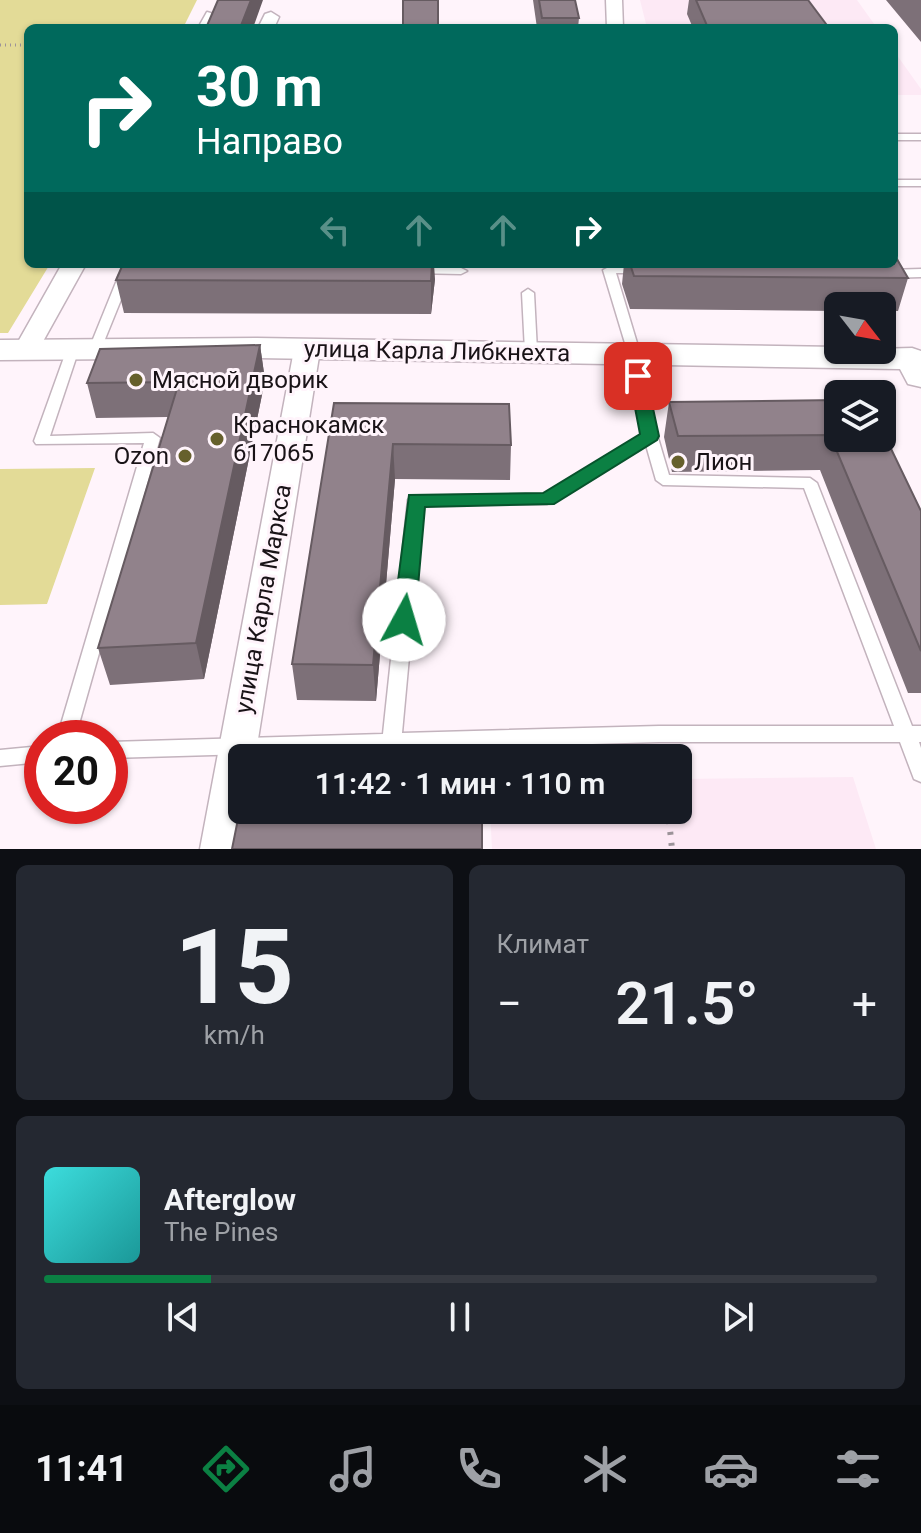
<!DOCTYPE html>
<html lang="ru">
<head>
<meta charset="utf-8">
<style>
  body { margin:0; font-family:Roboto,sans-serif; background:#242831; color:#f1f3f6; height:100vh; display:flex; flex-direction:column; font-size:30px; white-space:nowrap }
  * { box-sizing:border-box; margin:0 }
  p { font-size:26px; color:#9ea1a6 }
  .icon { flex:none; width:44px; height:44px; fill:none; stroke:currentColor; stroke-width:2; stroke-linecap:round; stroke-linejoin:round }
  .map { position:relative; height:849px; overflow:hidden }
  .sheet { display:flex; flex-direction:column; gap:16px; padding:16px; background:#0d0f14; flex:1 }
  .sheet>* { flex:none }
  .hud { position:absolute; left:24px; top:24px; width:874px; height:244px; border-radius:12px; box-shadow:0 2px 6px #0004; background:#00695c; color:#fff; overflow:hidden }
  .needle { width:52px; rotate:121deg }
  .buttons { position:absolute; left:824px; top:292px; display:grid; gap:16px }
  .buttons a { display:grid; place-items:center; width:72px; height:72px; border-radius:12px; background:#171b24; box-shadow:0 2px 6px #0004; font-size:40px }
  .speed { position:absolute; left:24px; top:720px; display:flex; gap:16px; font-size:40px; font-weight:700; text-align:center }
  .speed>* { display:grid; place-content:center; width:104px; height:104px; border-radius:50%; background:#171b24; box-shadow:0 2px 6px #0004; line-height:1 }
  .speed .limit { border:12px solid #d22; background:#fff; color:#111 }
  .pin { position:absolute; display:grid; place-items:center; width:68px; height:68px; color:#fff; margin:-34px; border-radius:16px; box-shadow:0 4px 12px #0006 }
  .me { position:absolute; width:88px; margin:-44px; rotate:6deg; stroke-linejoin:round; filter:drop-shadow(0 0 6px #0008) }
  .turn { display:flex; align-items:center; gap:28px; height:168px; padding:0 40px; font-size:36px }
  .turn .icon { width:104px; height:104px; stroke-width:2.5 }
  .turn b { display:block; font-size:56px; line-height:68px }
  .lanes { display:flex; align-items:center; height:76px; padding:0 40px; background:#0003; justify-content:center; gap:40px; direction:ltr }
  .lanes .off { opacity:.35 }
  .big { font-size:60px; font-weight:600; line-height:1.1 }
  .sheet .tile { flex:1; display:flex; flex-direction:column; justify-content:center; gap:12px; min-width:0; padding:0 28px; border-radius:12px; background:#242831 }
  .sheet .dial { align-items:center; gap:0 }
  .dial b { font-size:104px; line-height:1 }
  .song { display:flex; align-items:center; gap:24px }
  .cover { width:96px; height:96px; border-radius:12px; background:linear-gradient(135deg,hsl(180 70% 55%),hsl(180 70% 35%)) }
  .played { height:8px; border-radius:4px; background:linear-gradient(90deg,#0b8043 20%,#363941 20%) }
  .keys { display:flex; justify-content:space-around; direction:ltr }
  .heat { display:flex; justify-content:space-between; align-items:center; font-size:44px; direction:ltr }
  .sheet .tiles { flex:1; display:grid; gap:16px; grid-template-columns:1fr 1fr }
  .tile:last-child { grid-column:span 2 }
  .trip { position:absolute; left:228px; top:744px; width:464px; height:80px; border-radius:12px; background:#171b24; box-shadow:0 2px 6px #0004; font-weight:600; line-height:80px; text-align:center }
  .tabs { display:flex; height:128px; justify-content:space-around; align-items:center; background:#090b0e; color:#9ea1a6 }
  .tabs .icon { width:56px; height:56px }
  .tabs .selected { color:#0b8043 }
  .tabs b { font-size:36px; color:#f1f3f6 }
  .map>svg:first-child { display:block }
  .built { fill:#fde9f5 }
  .green { fill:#e3db97 }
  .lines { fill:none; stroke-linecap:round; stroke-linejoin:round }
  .lane-casing { stroke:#c3b3bd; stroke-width:3 }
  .street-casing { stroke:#c3b3bd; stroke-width:3 }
  .secondary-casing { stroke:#c3b3bd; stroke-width:3 }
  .path-far1 { stroke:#9c9399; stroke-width:3; stroke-dasharray:1 4; stroke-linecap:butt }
  .path { stroke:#9c9399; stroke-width:6; stroke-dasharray:3 8; stroke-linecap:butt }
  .lane { fill:#fff; fill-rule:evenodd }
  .street { fill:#fff; fill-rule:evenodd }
  .secondary { fill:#fff; fill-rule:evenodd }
  .wall { fill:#7d7078 }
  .shaded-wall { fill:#665b61 }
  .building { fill:#91828b; stroke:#665b61; stroke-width:2 }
  .route { fill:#0b8043; stroke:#07532c; stroke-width:2 }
  .poi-dot { fill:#66602c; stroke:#fff4fb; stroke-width:3 }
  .labels { text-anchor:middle; stroke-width:6; stroke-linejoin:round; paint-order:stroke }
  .street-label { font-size:24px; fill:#191317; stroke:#fff4fb }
  .poi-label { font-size:24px; fill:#191317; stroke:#fff4fb; text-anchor:start }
</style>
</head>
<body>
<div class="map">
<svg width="921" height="849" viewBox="0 0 921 849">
  <rect width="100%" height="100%" fill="#fff4fb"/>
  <!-- built -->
  <path class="built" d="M640,0H857L877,28H647Z
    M894,51L921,89V95H894Z
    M853,777L876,849H492L490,810H678V779Z"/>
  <!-- green -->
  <path class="green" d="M0,0H197L183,28H28V264H50L8,333H0Z
    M95,468L47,604L0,605V469Z"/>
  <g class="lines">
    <!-- lane casing -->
    <g class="lane-casing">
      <path id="lane" d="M207,12L214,14L206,28H198Z
        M894,134H921V140H894Z
        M894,180H921V186H894Z
        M609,267H642L648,270L642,273H616L640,353L653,421L669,475L810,478L817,483L912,726H921V742H919L921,748V782L914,779L900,742H659L110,758V742L383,734L408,500L411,496L544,494L643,434L628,353L603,270ZM646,445L656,480L663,485L804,488L894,726H659L402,733L423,505L547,504Z
        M416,268H461L467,271L461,274L412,273V269Z
        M921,269V277L887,278L881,274L887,270Z
        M125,271L131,275L101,349L95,353L90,352L89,349L119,275Z
        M528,289L534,293L537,351L531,355L525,351L522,293Z
        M73,345L79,349L50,436L153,433L160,438L75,738H57L144,443L36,444L34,441L67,349Z
        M42,746V762L0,766V750Z"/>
    </g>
    <!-- street casing -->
    <g class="street-casing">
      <path id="street" d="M606,0H622L623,28H607Z
        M271,12L279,17L274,28H258L265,14Z
        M62,264H86L36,354H18L14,349Z
        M307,342L316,345L320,350L255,758H242V810H247L240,849H200L294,350L298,345Z"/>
    </g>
    <!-- secondary casing -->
    <g class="secondary-casing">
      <path id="secondary" d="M257,338L838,347V350L912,348L921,351V387L908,384L900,369L257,358L0,360V340Z"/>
    </g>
    <!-- path-far1 -->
    <path class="path-far1" d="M0,45H28"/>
    <!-- path -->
    <path class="path" d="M668,810L672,849"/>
    <!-- lane -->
    <use href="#lane" class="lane"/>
    <!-- street -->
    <use href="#street" class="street"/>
    <!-- secondary -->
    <use href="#secondary" class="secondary"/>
  </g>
  <!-- wall -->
  <path class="wall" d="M533,0H575L579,18L578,28H537Z
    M689,0H808L829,28H693L687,14Z
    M886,0H921V42Z
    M624,264H894L908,278L898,311H882V306H838V311L630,309L622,284Z
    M435,279L431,314L124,313L116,280Z
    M260,345L265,380L204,679L110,685L98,648L168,417L96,418L87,383Z
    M838,400L921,511V693H908L820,470L672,472L664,437L669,402Z
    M334,403L511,445L510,480L395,479L376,701L297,700L292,664Z"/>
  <!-- shaded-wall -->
  <path class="shaded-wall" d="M251,0H263L253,28H240Z
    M432,264H434L435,279L431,314V281Z
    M260,345L265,380L204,679L196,643Z
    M393,444L395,479L376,701L373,665Z"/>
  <!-- building -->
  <path class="building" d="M218,0H251L240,28H206Z
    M403,0H438V28H403Z
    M539,0H575L579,18H542Z
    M696,0H808L829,28H708Z
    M894,254L908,278L634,276L630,264H894Z
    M123,264H432L431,281L116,280Z
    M260,345L196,643L98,648L179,382L87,383L100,349Z
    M838,400V438H882V430L921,511V651L830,435L678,436L669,402Z
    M334,403L509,404L511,445L393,444L373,665L292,664Z
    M241,804L242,810H482V849H232Z"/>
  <!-- route -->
  <path class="route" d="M638,370L646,376L659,436L657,440L554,504L425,507L415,620L412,626L404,629L396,626L393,620L409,495L543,493L640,434L629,376Z"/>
  <!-- markers -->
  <g class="poi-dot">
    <circle cx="136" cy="380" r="8"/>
    <circle cx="217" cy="439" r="8"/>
    <circle cx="185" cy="456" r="8"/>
    <circle cx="678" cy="462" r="8"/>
  </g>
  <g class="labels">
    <!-- street labels -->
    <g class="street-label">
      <text transform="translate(437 351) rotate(1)" y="8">улица Карла Либкнехта</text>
      <text transform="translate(263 599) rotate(-80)" y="8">улица Карла Маркса</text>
    </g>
    <!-- poi labels -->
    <g class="poi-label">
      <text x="152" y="388">Мясной дворик</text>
      <text x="233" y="433">Краснокамск<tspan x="233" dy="28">617065</tspan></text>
      <text x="169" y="464" text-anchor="end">Ozon</text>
      <text x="694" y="470">Лион</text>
    </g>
  </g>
</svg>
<div class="buttons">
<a><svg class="needle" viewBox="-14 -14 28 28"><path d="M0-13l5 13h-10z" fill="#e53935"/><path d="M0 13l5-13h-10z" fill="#9ea1a6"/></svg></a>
<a><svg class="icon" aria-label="layers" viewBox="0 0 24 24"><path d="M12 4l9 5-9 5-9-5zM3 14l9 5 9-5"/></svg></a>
</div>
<div class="speed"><div class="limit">20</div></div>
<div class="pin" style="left:638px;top:376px;background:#d93025"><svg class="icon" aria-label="arrive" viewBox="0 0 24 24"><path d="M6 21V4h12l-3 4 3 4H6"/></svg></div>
<svg class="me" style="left:404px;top:620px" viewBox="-20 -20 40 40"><circle r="19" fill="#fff"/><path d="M0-13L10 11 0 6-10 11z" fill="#0b8043"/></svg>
<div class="trip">11:42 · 1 мин · 110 m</div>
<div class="hud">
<div class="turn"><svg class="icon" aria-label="right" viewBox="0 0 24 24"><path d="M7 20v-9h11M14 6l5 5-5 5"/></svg><div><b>30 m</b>Направо</div></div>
<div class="lanes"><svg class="icon off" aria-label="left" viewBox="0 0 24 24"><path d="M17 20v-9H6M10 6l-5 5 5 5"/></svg><svg class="icon off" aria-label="ahead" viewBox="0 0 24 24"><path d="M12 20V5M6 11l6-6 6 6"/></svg><svg class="icon off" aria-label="ahead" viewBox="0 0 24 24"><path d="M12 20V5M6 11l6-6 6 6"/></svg><svg class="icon" aria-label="right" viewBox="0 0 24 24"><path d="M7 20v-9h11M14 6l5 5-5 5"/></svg></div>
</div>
</div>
<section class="sheet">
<div class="tiles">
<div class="tile dial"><b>15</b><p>km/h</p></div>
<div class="tile"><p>Климат</p>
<div class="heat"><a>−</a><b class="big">21.5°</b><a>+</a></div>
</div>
<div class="tile">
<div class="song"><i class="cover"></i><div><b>Afterglow</b><p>The Pines</p></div></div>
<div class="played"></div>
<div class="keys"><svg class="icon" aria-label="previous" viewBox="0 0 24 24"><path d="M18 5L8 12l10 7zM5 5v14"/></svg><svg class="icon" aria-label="pause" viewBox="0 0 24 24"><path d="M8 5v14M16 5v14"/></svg><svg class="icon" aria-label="next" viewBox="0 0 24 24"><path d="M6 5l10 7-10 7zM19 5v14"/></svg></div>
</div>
</div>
</section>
<nav class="tabs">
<b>11:41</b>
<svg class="icon selected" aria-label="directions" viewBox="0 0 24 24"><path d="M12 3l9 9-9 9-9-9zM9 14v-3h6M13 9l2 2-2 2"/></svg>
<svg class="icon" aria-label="music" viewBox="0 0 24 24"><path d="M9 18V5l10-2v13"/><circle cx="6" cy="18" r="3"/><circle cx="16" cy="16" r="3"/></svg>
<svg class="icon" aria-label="phone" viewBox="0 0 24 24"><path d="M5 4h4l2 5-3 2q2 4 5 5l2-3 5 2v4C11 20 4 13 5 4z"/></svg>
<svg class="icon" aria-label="climate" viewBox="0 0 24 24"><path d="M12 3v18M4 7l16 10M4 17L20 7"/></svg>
<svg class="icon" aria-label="car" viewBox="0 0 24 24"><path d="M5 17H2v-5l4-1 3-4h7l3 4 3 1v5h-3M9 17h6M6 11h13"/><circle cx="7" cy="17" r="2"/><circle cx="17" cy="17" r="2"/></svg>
<svg class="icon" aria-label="filters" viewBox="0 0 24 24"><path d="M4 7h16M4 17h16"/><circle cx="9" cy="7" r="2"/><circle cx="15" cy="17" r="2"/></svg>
</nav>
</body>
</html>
